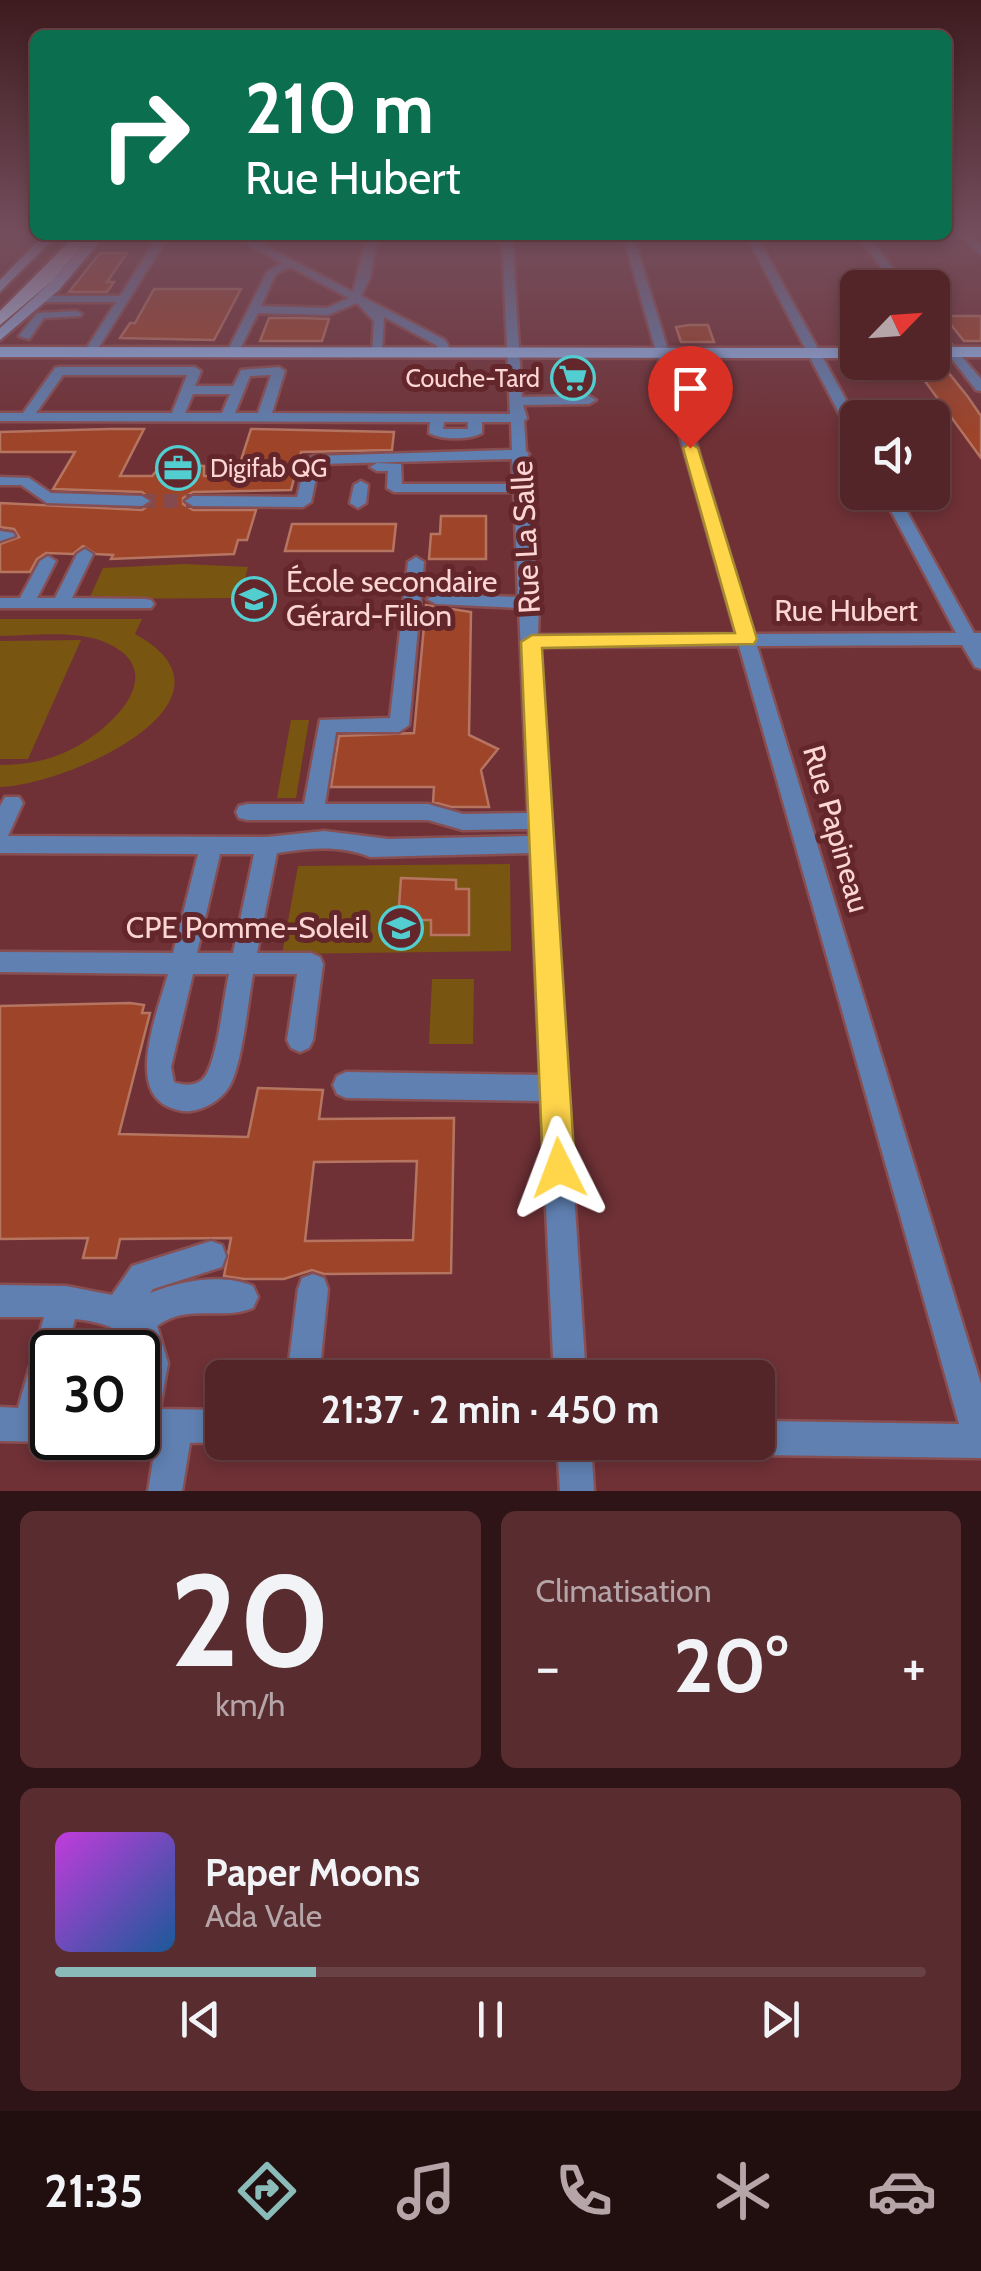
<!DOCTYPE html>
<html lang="fr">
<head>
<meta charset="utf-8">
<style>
  body { margin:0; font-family:Cabin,sans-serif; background:#592d30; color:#f1f3f6; height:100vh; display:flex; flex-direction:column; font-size:38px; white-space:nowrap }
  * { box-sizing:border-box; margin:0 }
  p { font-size:32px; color:#b5a5a8 }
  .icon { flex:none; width:55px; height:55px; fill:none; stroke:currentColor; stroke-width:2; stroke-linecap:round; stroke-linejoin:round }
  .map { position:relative; height:1491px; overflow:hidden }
  .drawer { display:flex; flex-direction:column; gap:20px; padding:20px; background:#2e1416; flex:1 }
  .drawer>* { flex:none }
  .top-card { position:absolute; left:30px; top:30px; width:922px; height:210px; border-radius:15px; box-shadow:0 5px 15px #0003,0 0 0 2px #694245; background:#0b6e4f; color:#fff; overflow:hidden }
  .needle { width:65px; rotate:65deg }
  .buttons { position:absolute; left:840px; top:270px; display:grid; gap:20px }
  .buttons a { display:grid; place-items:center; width:110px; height:110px; border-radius:15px; background:#532528; box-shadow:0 5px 15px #0003,0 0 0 2px #694245; font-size:50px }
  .speed { position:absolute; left:30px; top:1330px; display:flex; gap:20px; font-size:50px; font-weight:700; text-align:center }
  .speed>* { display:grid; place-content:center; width:130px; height:130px; border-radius:50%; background:#532528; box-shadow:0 5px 15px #0003,0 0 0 2px #694245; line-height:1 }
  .speed .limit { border:5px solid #111; border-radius:15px; background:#fff; color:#111 }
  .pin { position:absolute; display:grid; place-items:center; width:85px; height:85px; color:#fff; margin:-102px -42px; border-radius:50% 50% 50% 0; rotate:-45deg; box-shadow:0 0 10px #0007 }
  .pin .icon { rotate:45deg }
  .me { position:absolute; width:110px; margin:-55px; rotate:357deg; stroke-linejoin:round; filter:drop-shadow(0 0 8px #0008) }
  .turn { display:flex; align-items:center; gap:35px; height:210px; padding:0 50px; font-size:45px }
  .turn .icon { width:130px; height:130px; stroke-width:2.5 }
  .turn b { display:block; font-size:70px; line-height:85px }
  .big { font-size:75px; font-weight:800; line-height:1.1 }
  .drawer .widget { flex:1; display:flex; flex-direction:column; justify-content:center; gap:15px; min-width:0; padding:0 35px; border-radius:15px; background:#592d30 }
  .drawer .dial { align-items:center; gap:0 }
  .dial b { font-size:130px; line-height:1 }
  .song { display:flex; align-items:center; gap:30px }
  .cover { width:120px; height:120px; border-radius:15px; background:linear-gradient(135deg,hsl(290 70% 55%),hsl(210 70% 35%)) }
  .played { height:10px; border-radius:5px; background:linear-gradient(90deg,#8bbbb9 30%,#694245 30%) }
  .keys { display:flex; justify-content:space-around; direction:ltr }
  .heat { display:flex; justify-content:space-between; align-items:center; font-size:55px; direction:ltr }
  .drawer .tiles { flex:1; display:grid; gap:20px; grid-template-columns:1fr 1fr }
  .widget:last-child { grid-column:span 2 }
  .trip { position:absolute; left:205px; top:1360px; width:570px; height:100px; border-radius:15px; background:#532528; box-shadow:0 5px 15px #0003,0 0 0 2px #694245; font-weight:800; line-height:100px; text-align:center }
  .dock { display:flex; height:160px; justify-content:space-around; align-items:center; background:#210f10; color:#b5a5a8 }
  .dock .icon { width:70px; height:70px }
  .dock .on { color:#8bbbb9 }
  .dock b { font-size:45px; color:#f1f3f6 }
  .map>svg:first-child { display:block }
  .green { fill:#785511; fill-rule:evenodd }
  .building { fill:#9e4429; stroke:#b67561; stroke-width:2.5; fill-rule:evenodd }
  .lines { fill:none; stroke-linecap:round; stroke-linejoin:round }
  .minor-tunnel { stroke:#844a4e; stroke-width:14; stroke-dasharray:14 8; stroke-linecap:butt }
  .minor-casing { stroke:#884f53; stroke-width:5 }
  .major-casing { stroke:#884f53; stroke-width:5 }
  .highway-casing { stroke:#884f53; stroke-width:5 }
  .minor { fill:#5f80b1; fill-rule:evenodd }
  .major { fill:#8db6f0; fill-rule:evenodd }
  .highway { fill:#aacbf9; fill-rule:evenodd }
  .route { fill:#ffd54a; stroke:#a68a30; stroke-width:2.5 }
  .labels { text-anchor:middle; stroke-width:10; stroke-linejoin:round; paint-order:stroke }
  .far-poi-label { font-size:25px; fill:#fcd5d5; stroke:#63262b; text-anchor:end }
  .street-label { font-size:30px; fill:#fcd5d5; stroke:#63262b }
  .poi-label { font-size:30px; fill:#fcd5d5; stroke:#63262b; text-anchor:start }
</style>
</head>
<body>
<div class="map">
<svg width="981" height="1491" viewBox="0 0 981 1491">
  <rect width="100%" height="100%" fill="#6f3136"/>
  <!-- green -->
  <path class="green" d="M185,564L248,567L240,598L89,599L103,568Z
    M0,619H142L135,634C257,701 64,786 0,787V765C24,765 47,761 68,751C105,734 173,675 109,644C78,629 33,636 0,636Z
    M81,640L28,759H0V641Z
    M291,720H309L296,798H277Z
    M510,864L511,951L282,954L298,866ZM402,878H437V883L456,880V889L469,890L468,935H431V920Z
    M432,979H474L473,1044H429Z"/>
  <!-- building -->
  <path class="building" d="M100,253H127L107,282H114L107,292H69Z
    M154,289H241L214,340L120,338L130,323H135Z
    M944,316H981V341H964Z
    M269,318H300L329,319L322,341H260Z
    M689,325H708L714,342H681L676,327Z
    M911,362H940L968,397L981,416V458Z
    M109,429H144L120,476H152L161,466L183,465L204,466V476H236L251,429L394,432L392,450L301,452L291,490L193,492L183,498V504L193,510H256L247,540H238L234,554L111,559L113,555L96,554L83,546L73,554L46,553L37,559L30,572H0V544L19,537L14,529L0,527V503L142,510L154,502L142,492L53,489L75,452H0V432Z
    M441,516H486V559H429L431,534H440Z
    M292,524H396L393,551H285Z
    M426,605L471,612L469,735L498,749L481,770L489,807H451L433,802L434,787H331L339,736L414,733Z
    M401,878L456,880V889H469V935H431V920H398Z
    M130,1003L144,1005L142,1013H150L119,1134L248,1137L258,1088L323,1090L319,1119L454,1118L451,1273L324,1274L312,1270L284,1279H244L224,1276L231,1238L120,1239L116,1258H83L88,1238L0,1239V1006ZM417,1161L413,1240L305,1241L314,1162Z"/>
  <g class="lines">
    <!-- minor-tunnel -->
    <path class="minor-tunnel" d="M142,501H193"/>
    <!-- minor casing -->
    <g class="minor-casing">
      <path id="minor" d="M956,231H967L981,246V255Z
        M159,235H169L94,355H86L84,352L116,302H42L36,299L42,296H120Z
        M232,235H244L353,292L367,235H377L370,278L361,296L445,340L452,352L442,355L436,345L384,317L382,352L372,355L374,321L357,303L328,315L258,313L237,355H229L227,352L267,272L282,263ZM290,267L349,298L327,308L261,306L276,274Z
        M502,235H512L522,397L589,396L596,400L589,404L523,405L527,418L524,421L526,451L529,454L526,457L528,485L531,488L529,491L536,599L539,603L538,635L736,634L623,235H633L754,634L956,633L881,492H896L974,633H981V669L975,667L962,645L757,646L981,1384V1458L758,1455L746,1450L743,1442H758V1421L959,1424L739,646L539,647L586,1378H554L541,1101L346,1098L337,1094L333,1085L337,1076L346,1072L540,1075L530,853L370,857C340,845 311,848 277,853L257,953H311L320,957L323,964L313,1040L309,1048L300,1052L291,1048L287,1040L297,974H253C248,1002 242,1066 229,1087C221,1100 205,1109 191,1111C183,1112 176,1110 169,1107C125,1089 159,1008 168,974L0,972V952L173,953L198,854L0,853V806L5,797H19L23,803L8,836L267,837L324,831L389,839L529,836V829L463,830L428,820H247L239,818L236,812L239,806L247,804H304L320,720L390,718L408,562L416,557L424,562L409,725L399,732H336L325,804H428L463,814L528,813L519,608L436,604L427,599L436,594L518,597L514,492H394L387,488L388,471H377L370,467L377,463L401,464L402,484H513L512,459L319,464L311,502L303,507L193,506L185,501L193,496L297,497L306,460L313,456L512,450L511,422H482V433C470,440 441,440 429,433L430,422L0,421V413H23L55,368L59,367H195L201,371L195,386H233L241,370L279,367L285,371L272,413L510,414ZM63,375H187L172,413H36ZM271,375L258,413H235L250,376ZM193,394H230L222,413H185ZM444,422H468V429H443ZM220,854H254L233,953H197ZM193,974H229C223,1001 219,1047 208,1071C202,1086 187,1087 174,1082L171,1067Z
        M746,235H756L858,422V440L851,436Z
        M857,235H867L908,288H897Z
        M76,311L82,314L80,316L44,318L29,339L19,336L37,313Z
        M932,322L981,379V391L976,390L932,333Z
        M0,477L29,478L51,493L142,496L150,501L142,506L47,503L21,485H0Z
        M361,481L368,485L366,503L358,508L350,503L354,485Z
        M0,531L13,533L15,536L0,541Z
        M85,549L93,554L72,598L145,599L151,600L154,604L151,608H0V598H20L40,561L48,556L56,561L37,598H55L77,554Z
        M211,1241L222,1245L226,1256L222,1267L153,1289L150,1293C181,1281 221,1273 253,1286L258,1297L253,1308C221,1321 187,1303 157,1326L168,1363L160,1409L222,1410V1442H225L190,1443L182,1491H148L156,1442H138L128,1438H138V1352H134C125,1327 100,1322 75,1319L66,1352H52V1438H62L52,1442L0,1441V1407L18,1408L44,1317H0V1285L66,1286L112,1295L132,1266Z
        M313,1274L324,1278L328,1289L319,1378H287L298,1289L302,1278Z
        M557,1442H591L594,1491H560Z"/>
    </g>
    <!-- major casing -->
    <g class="major-casing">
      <path id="major" d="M44,235H57L0,292V280Z
        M92,235H105L59,290L0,340V328L49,284Z
        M0,347L858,348V358L0,357Z
        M932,347H981V357H932Z"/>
    </g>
    <!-- highway casing -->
    <g class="highway-casing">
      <path id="highway" d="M76,235H91L51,282L0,325V311Z"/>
    </g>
    <!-- minor -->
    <use href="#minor" class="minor"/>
    <!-- major -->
    <use href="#major" class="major"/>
    <!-- highway -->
    <use href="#highway" class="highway"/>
  </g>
  <!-- sky -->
  <linearGradient id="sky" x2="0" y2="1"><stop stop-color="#3d1b1e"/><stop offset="0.53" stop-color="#744e5d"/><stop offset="1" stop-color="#744e5d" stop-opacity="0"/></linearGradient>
  <rect width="981" height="440" fill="url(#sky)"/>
  <!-- route -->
  <path class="route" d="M690,443L698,448L757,639L754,644L542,648L575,1168L570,1179L559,1184L547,1179L543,1168L521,642L532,635L735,633L683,448Z"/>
  <!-- icons -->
  <defs>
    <g id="supermarket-ring" transform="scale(2.25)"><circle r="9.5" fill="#63262b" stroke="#52cdd0" stroke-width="1.5"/><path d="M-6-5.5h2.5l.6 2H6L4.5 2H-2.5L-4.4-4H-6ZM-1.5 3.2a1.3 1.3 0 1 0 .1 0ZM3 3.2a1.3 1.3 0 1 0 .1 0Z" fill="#52cdd0"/></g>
    <g id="office-ring" transform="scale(2.25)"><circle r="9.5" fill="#63262b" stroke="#52cdd0" stroke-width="1.5"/><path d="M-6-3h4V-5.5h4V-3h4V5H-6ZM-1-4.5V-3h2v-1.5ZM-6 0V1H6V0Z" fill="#52cdd0"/></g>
    <g id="school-ring" transform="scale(2.25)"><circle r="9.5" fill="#63262b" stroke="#52cdd0" stroke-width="1.5"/><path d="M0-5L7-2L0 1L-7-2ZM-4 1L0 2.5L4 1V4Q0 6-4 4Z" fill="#52cdd0"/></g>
  </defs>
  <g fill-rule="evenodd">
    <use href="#supermarket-ring" x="573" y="378"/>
    <use href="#office-ring" x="178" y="468"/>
    <use href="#school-ring" x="254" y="599"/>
    <use href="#school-ring" x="401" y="928"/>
  </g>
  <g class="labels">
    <!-- far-poi labels -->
    <g class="far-poi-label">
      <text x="540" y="387">Couche-Tard</text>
      <text x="210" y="477" text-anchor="start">Digifab QG</text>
    </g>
    <!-- street labels -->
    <g class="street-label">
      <text transform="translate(526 537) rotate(-93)" y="10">Rue La Salle</text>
      <text x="846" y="621">Rue Hubert</text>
      <text transform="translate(836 829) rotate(74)" y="10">Rue Papineau</text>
    </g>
    <!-- poi labels -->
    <g class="poi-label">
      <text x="286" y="592">École secondaire<tspan x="286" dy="34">Gérard-Filion</tspan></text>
      <text x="368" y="938" text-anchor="end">CPE Pomme-Soleil</text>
    </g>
  </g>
</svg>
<div class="buttons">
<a><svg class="needle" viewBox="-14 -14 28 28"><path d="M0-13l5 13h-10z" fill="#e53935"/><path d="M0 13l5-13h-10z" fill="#b5a5a8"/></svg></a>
<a><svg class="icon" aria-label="sound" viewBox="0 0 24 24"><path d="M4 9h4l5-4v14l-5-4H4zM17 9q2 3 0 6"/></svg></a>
</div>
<div class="speed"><div class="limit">30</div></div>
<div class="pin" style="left:690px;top:448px;background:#d93025"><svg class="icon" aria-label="arrive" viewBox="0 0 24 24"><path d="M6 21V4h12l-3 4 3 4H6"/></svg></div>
<svg class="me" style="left:559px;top:1168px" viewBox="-20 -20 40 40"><path d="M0-17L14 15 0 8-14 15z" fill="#ffd54a" stroke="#fff" stroke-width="4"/></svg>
<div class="trip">21:37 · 2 min · 450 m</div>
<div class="top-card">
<div class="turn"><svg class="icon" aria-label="right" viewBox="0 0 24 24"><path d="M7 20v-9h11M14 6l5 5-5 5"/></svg><div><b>210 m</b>Rue Hubert</div></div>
</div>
</div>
<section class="drawer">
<div class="tiles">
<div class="widget dial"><b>20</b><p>km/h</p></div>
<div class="widget"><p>Climatisation</p>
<div class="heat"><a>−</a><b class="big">20°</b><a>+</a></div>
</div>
<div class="widget">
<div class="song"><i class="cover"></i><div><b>Paper Moons</b><p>Ada Vale</p></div></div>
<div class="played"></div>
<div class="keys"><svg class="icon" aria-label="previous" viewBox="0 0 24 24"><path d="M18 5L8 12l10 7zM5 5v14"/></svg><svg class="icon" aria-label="pause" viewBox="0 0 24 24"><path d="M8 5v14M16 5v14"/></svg><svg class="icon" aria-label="next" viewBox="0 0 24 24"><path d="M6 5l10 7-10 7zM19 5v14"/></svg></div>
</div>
</div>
</section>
<nav class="dock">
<b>21:35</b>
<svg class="icon on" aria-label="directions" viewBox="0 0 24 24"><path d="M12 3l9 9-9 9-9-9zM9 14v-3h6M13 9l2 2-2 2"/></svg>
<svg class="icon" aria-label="music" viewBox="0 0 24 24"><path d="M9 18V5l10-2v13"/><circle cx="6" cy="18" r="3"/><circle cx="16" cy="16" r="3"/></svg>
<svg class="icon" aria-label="phone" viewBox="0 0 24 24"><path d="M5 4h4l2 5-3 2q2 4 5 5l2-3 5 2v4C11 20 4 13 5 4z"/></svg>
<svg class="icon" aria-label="climate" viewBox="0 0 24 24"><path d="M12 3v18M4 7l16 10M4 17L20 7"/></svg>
<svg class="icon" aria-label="car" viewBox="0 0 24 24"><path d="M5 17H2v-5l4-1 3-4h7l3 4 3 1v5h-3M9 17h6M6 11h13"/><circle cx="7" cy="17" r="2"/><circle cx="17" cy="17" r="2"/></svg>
</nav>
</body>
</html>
